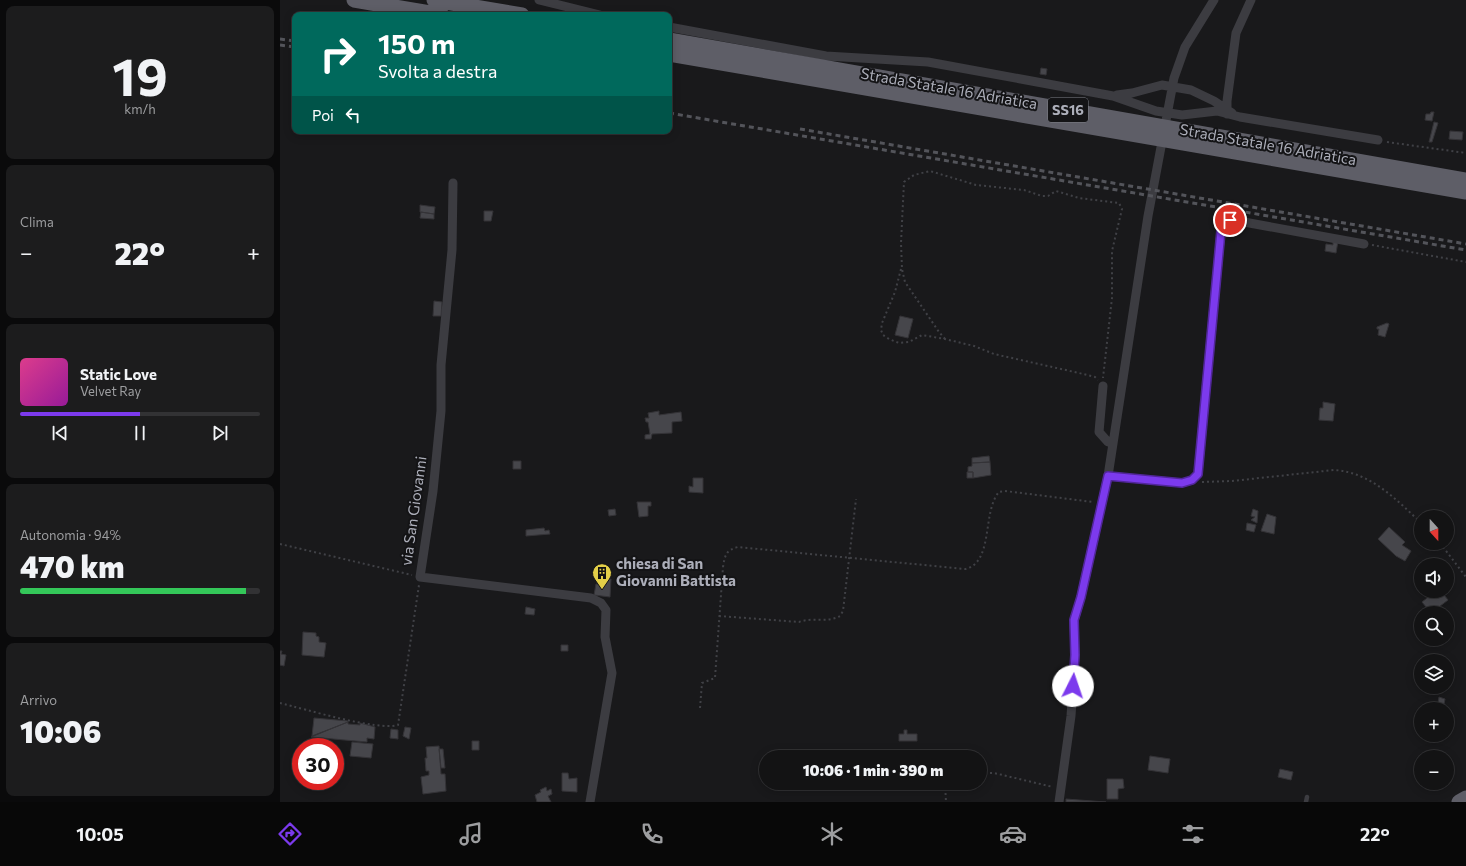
<!DOCTYPE html>
<html lang="it">
<head>
<meta charset="utf-8">
<style>
  body { margin:0; font-family:Commissioner,sans-serif; background:#1c1c1d; color:#f1f3f6; height:100vh; display:flex; flex-direction:column; font-size:15px; white-space:nowrap }
  * { box-sizing:border-box; margin:0 }
  p { font-size:13px; color:#9d9ea0 }
  .icon { flex:none; width:22px; height:22px; fill:none; stroke:currentColor; stroke-width:2; stroke-linecap:round; stroke-linejoin:round }
  .map { position:relative; flex:1; overflow:hidden }
  .details { display:flex; flex-direction:column; gap:6px; padding:6px; background:#0a0a0b; width:280px }
  .details>* { flex:none }
  .hud { position:absolute; left:12px; top:12px; width:380px; height:122px; border-radius:8px; box-shadow:0 2px 10px #0003,0 0 0 1px #323234; background:#00695c; color:#fff; overflow:hidden }
  .needle { width:26px; rotate:159deg }
  .fabs { position:absolute; left:1134px; top:510px; display:grid; gap:8px }
  .fabs a { display:grid; place-items:center; width:40px; height:40px; border-radius:50%; background:#131314; box-shadow:0 2px 10px #0003,0 0 0 1px #323234; font-size:20px }
  .speed { position:absolute; left:12px; top:738px; display:flex; gap:8px; font-size:20px; font-weight:700; text-align:center }
  .speed>* { display:grid; place-content:center; width:52px; height:52px; border-radius:50%; background:#131314; box-shadow:0 2px 10px #0003,0 0 0 1px #323234; line-height:1 }
  .speed .limit { border:6px solid #d22; background:#fff; color:#111 }
  .pin { position:absolute; display:grid; place-items:center; width:34px; height:34px; color:#fff; margin:-17px; border:2px solid #fff; border-radius:50%; box-shadow:0 1px 4px #0007 }
  .me { position:absolute; width:44px; margin:-22px; rotate:4deg; stroke-linejoin:round; filter:drop-shadow(0 0 3px #0008) }
  .turn { display:flex; align-items:center; gap:14px; height:84px; padding:0 20px; font-size:18px }
  .turn .icon { width:52px; height:52px; stroke-width:2.5 }
  .turn b { display:block; font-size:28px; line-height:34px }
  .then { display:flex; align-items:center; height:38px; padding:0 20px; background:#0003; gap:8px; font-size:15px }
  .big { font-size:30px; font-weight:800; line-height:1.1 }
  .details .widget { flex:1; display:flex; flex-direction:column; justify-content:center; gap:6px; min-width:0; padding:0 14px; border-radius:8px; background:#1c1c1d }
  .details .dial { align-items:center; gap:0 }
  .dial b { font-size:52px; line-height:1 }
  .song { display:flex; align-items:center; gap:12px }
  .cover { width:48px; height:48px; border-radius:6px; background:linear-gradient(135deg,hsl(330 70% 55%),hsl(300 70% 35%)) }
  .played { height:4px; border-radius:2px; background:linear-gradient(90deg,#7c3aed 50%,#323234 50%) }
  .keys { display:flex; justify-content:space-around; direction:ltr }
  .heat { display:flex; justify-content:space-between; align-items:center; font-size:22px; direction:ltr }
  .charge { height:6px; border-radius:3px; background:linear-gradient(90deg,#34c759 94%,#323234 0) }
  .trip { position:absolute; left:479px; top:750px; width:228px; height:40px; border-radius:20px; background:#131314; box-shadow:0 2px 10px #0003,0 0 0 1px #323234; font-weight:800; line-height:40px; text-align:center }
  .menu { display:flex; height:64px; justify-content:space-around; align-items:center; background:#080808; color:#9d9ea0 }
  .menu .icon { width:28px; height:28px }
  .menu .active { color:#7c3aed }
  .menu b { font-size:18px; color:#f1f3f6 }
  main { display:flex; flex:1; min-height:0 }
  .map>svg:first-child { display:block }
  .building { fill:#46464b; stroke:#343337 }
  .lines { fill:none; stroke-linecap:round; stroke-linejoin:round }
  .path { stroke:#404146; stroke-width:2; stroke-dasharray:2 3; stroke-linecap:butt }
  .service { stroke:#3c3c41; stroke-width:4.5 }
  .minor { stroke:#3c3c41; stroke-width:9 }
  .trunk { stroke:#5e5e67; stroke-width:15 }
  .rail { stroke:#53545a; stroke-width:3; stroke-dasharray:5 4; stroke-linecap:butt }
  .route-casing { stroke:#51269a; stroke-width:10 }
  .route { stroke:#7c3aed; stroke-width:7 }
  .labels { text-anchor:middle; stroke-width:4; stroke-linejoin:round; paint-order:stroke }
  .shield { fill:#141416; stroke:#7e8088; stroke-width:1 }
  .shield-label { font-size:14px; font-weight:bold; fill:#acaeb9 }
  .street-label { font-size:15px; fill:#acaeb9; stroke:#141416 }
  .poi-label { font-size:15px; font-weight:bold; fill:#acaeb9; stroke:#141416; text-anchor:start }
</style>
</head>
<body>
<main>
<section class="details">
<div class="widget dial"><b>19</b><p>km/h</p></div>
<div class="widget"><p>Clima</p>
<div class="heat"><a>−</a><b class="big">22°</b><a>+</a></div>
</div>
<div class="widget">
<div class="song"><i class="cover"></i><div><b>Static Love</b><p>Velvet Ray</p></div></div>
<div class="played"></div>
<div class="keys"><svg class="icon" aria-label="previous" viewBox="0 0 24 24"><path d="M18 5L8 12l10 7zM5 5v14"/></svg><svg class="icon" aria-label="pause" viewBox="0 0 24 24"><path d="M8 5v14M16 5v14"/></svg><svg class="icon" aria-label="next" viewBox="0 0 24 24"><path d="M6 5l10 7-10 7zM19 5v14"/></svg></div>
</div>
<div class="widget"><p>Autonomia · 94%</p><b class="big">470 km</b><div class="charge"></div></div>
<div class="widget"><p>Arrivo</p><b class="big">10:06</b></div>
</section>
<div class="map">
<svg width="1186" height="802" viewBox="0 0 1186 802">
  <rect width="100%" height="100%" fill="#19191b"/>
  <!-- building -->
  <path class="building" d="M761,68L767,69L766,75L760,74Z
    M1151,112H1154L1152,121L1145,120L1146,114H1150Z
    M1154,122L1158,123L1152,142H1149Z
    M1170,131L1183,132L1182,140L1169,139Z
    M140,205L155,207L154,214L140,212Z
    M204,211H213L211,221H204Z
    M141,212L154,214V219L140,218Z
    M1053,240L1058,241L1056,253L1045,251L1046,244L1053,245Z
    M154,301L162,302L161,316H153Z
    M620,316L633,319L628,338L615,335Z
    M1107,323L1109,324L1105,337L1098,335L1099,329H1097V327Z
    M1043,402L1055,404L1053,421L1039,420L1040,408H1043Z
    M379,411V415L401,412L402,421L392,422V433L372,434L371,439H365V435L370,434L368,422H366L365,418H369L368,413Z
    M709,456L710,462L692,463V458Z
    M233,461H241V469H233Z
    M710,462L711,475L693,478V472H688V467L692,466V463Z
    M687,472H693V478H687Z
    M413,478H423V493L409,492V486L413,487Z
    M357,502H371V506H368V516L359,517Z
    M335,509L336,515L329,516L328,510Z
    M973,509L978,511L977,523L971,520L975,517L971,516Z
    M987,514L996,517L994,534L981,531Z
    M967,523L976,525L974,532L966,530Z
    M1109,527L1125,542L1122,545L1131,551L1125,561L1116,556L1098,539Z
    M264,528L265,531L269,530L270,534L246,536V530Z
    M324,579H331L330,597L314,595L316,584H323Z
    M1156,591H1161L1168,600L1151,613L1142,602Z
    M246,607L255,609L254,615L245,614Z
    M23,632L36,633V636L39,637V642L46,643L44,657L22,655Z
    M281,645H288V651H281Z
    M0,651H2L1,654L6,655L4,666L0,665Z
    M1159,697L1165,699L1163,709H1157Z
    M34,718L68,721V722L32,736Z
    M68,722V724L80,725V723L95,727L94,739L87,738V742L31,737Z
    M125,727L131,728L129,739L123,736Z
    M111,729L118,730V739L110,738Z
    M624,730H627V734H637V741H619V734H624Z
    M192,741H199V750H192Z
    M72,742L93,744L91,758L70,756Z
    M159,746L161,774H165L166,791L143,794L141,777L149,775V771H146L145,758H147L146,747Z
    M159,749H163L165,768H161Z
    M870,756L890,759L888,773L868,770Z
    M1000,769L1013,772L1011,780L998,777Z
    M282,773H288L289,779L297,778V792L282,791Z
    M827,779H843L844,788L838,789V799H827Z
    M266,787L267,791L271,789L272,794L268,796L271,802H257L255,795L261,792L260,790Z
    M786,799L826,802H786Z"/>
  <g class="lines">
    <!-- path -->
    <path class="path" d="M1107,142L1186,153
      M1092,245L1186,262
      M621,269L615,292L602,323L601,330L603,335L609,339L619,343L629,342L642,335L665,339L694,346L714,354L799,373L815,377L818,380
      M665,339L659,332L625,282L622,269L621,243L624,182L634,175L650,171L696,185L744,190L762,196H768L776,191L799,198L839,203L842,209L832,251V298L823,378
      M922,482L952,481L1054,470C1090,472 1116,499 1141,523
      M1160,543L1186,577
      M0,544L132,575
      M439,616L519,622C532,617 548,623 560,616L563,611L576,499
      M0,703C25,709 97,731 118,725L139,585
      M420,708L422,683L435,678L443,567C445,555 446,550 458,547L685,569C714,563 702,511 719,492L725,491L813,502
      M700,773H714L773,787
      M665,783L666,802"/>
    <!-- service -->
    <path class="service" d="M1026,802L1027,797"/>
    <!-- minor -->
    <path class="minor" d="M259,0L320,15
      M389,27L546,56L648,62L833,96L876,111L902,115L937,111L960,117L1098,140
      M837,95L852,93L882,85L911,90L934,101L952,113
      M947,114V101L956,33L971,0
      M173,183L172,250L161,365V411L153,491L140,577L311,598L321,603L326,610L325,637L332,673L310,802
      M823,386L819,432L828,442H833
      M828,476L902,483L912,480L918,474L941,231L945,223L953,220L1084,244
      M779,802L791,716L795,655L794,621L801,597L828,476L868,216L894,78L905,47L934,0"/>
    <!-- trunk -->
    <path class="trunk" d="M74,0L162,15
      M154,0L242,15
      M389,40L1186,180
      M389,54L1186,192
      M1179,802L1186,798"/>
    <!-- rail -->
    <path class="rail" d="M0,39L15,41
      M0,45L15,47
      M389,113L1186,250
      M520,129L1186,244"/>
  </g>
  <g class="lines">
    <!-- route casing -->
    <g class="route-casing">
      <path id="route" d="M793,686L795,655L794,620L801,597L828,476L902,483L912,480L918,474L941,231L942,226L950,220"/>
    </g>
    <!-- route -->
    <use href="#route" class="route"/>
  </g>
  <!-- icons -->
  <defs>
    <g id="building-pin" transform="scale(1)"><path d="M0 17L-7.5 6A9.5 9.5 0 1 1 7.5 6Z" fill="#e3cf48" stroke="#141416"/><path d="M-4-6H4V6H1V3H-1V6H-4ZM-2.5-4.3h1.7v1.8h-1.7ZM.8-4.3h1.7v1.8H.8ZM-2.5-1h1.7V.8h-1.7ZM.8-1h1.7V.8H.8Z" fill="#111"/></g>
  </defs>
  <g fill-rule="evenodd">
    <use href="#building-pin" x="322" y="573"/>
  </g>
  <g class="labels">
    <!-- shield labels -->
    <rect class="shield" x="768" y="98" width="40" height="24" rx="3"/>
    <g class="shield-label">
      <text x="788" y="115">SS16</text>
    </g>
    <!-- street labels -->
    <g class="street-label">
      <text transform="translate(669 89) rotate(10)" y="5">Strada Statale 16 Adriatica</text>
      <text transform="translate(988 145) rotate(10)" y="5">Strada Statale 16 Adriatica</text>
      <text transform="translate(134 511) rotate(-82)" y="5">via San Giovanni</text>
    </g>
    <!-- poi labels -->
    <g class="poi-label">
      <text x="336" y="569">chiesa di San<tspan x="336" dy="17">Giovanni Battista</tspan></text>
    </g>
  </g>
</svg>
<div class="fabs">
<a><svg class="needle" viewBox="-14 -14 28 28"><path d="M0-13l5 13h-10z" fill="#e53935"/><path d="M0 13l5-13h-10z" fill="#9d9ea0"/></svg></a>
<a><svg class="icon" aria-label="sound" viewBox="0 0 24 24"><path d="M4 9h4l5-4v14l-5-4H4zM17 9q2 3 0 6"/></svg></a>
<a><svg class="icon" aria-label="search" viewBox="0 0 24 24"><circle cx="10" cy="10" r="6"/><path d="M15 15l6 6"/></svg></a>
<a><svg class="icon" aria-label="layers" viewBox="0 0 24 24"><path d="M12 4l9 5-9 5-9-5zM3 14l9 5 9-5"/></svg></a>
<a>+</a>
<a>−</a>
</div>
<div class="speed"><div class="limit">30</div></div>
<div class="pin" style="left:950px;top:220px;background:#d93025"><svg class="icon" aria-label="arrive" viewBox="0 0 24 24"><path d="M6 21V4h12l-3 4 3 4H6"/></svg></div>
<svg class="me" style="left:793px;top:686px" viewBox="-20 -20 40 40"><circle r="19" fill="#fff"/><path d="M0-13L10 11 0 6-10 11z" fill="#7c3aed"/></svg>
<div class="trip">10:06 · 1 min · 390 m</div>
<div class="hud">
<div class="turn"><svg class="icon" aria-label="right" viewBox="0 0 24 24"><path d="M7 20v-9h11M14 6l5 5-5 5"/></svg><div><b>150 m</b>Svolta a destra</div></div>
<div class="then">Poi<svg class="icon" aria-label="left" viewBox="0 0 24 24"><path d="M17 20v-9H6M10 6l-5 5 5 5"/></svg></div>
</div>
</div>
</main>
<nav class="menu">
<b>10:05</b>
<svg class="icon active" aria-label="directions" viewBox="0 0 24 24"><path d="M12 3l9 9-9 9-9-9zM9 14v-3h6M13 9l2 2-2 2"/></svg>
<svg class="icon" aria-label="music" viewBox="0 0 24 24"><path d="M9 18V5l10-2v13"/><circle cx="6" cy="18" r="3"/><circle cx="16" cy="16" r="3"/></svg>
<svg class="icon" aria-label="phone" viewBox="0 0 24 24"><path d="M5 4h4l2 5-3 2q2 4 5 5l2-3 5 2v4C11 20 4 13 5 4z"/></svg>
<svg class="icon" aria-label="climate" viewBox="0 0 24 24"><path d="M12 3v18M4 7l16 10M4 17L20 7"/></svg>
<svg class="icon" aria-label="car" viewBox="0 0 24 24"><path d="M5 17H2v-5l4-1 3-4h7l3 4 3 1v5h-3M9 17h6M6 11h13"/><circle cx="7" cy="17" r="2"/><circle cx="17" cy="17" r="2"/></svg>
<svg class="icon" aria-label="filters" viewBox="0 0 24 24"><path d="M4 7h16M4 17h16"/><circle cx="9" cy="7" r="2"/><circle cx="15" cy="17" r="2"/></svg>
<b>22°</b>
</nav>
</body>
</html>
